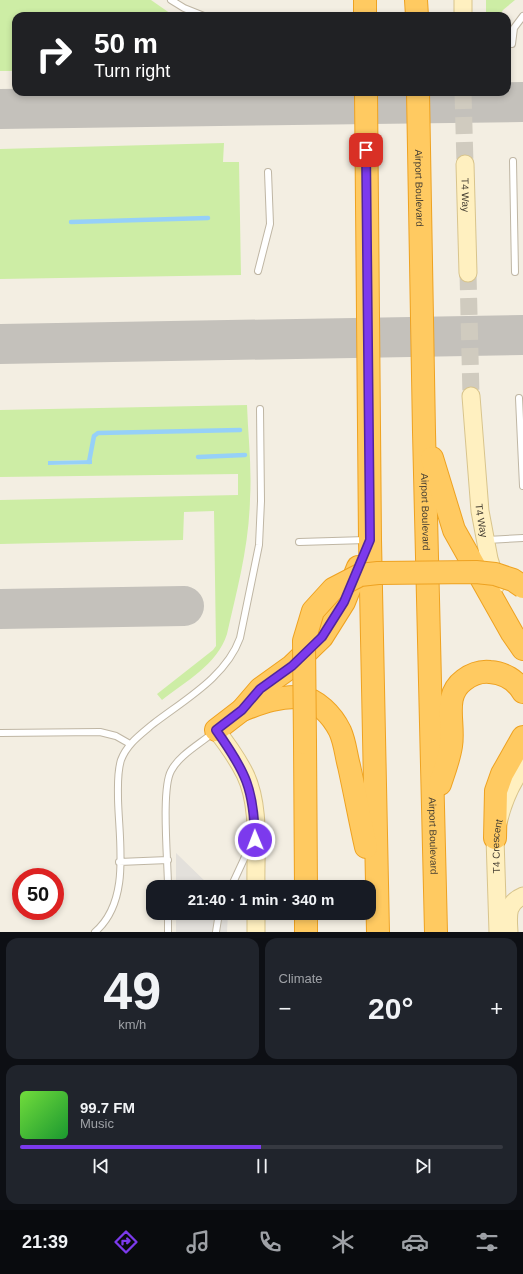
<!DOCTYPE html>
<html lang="en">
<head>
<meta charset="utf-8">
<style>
  body { margin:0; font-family:Helvetica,sans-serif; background:#20242c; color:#f1f3f6; height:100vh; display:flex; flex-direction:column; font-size:15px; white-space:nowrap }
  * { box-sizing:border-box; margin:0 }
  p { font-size:13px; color:#9ea1a6 }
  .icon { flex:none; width:22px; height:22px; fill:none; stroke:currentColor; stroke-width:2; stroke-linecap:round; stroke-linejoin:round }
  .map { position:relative; height:932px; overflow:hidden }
  .details { display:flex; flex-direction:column; gap:6px; padding:6px; background:#0d0f14; flex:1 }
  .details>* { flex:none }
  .banner { position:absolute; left:12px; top:12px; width:499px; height:84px; border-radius:12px; box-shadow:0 2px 6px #0003; background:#202124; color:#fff; overflow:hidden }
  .speed { position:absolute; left:12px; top:868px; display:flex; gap:8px; font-size:20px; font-weight:700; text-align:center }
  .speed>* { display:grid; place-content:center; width:52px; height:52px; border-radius:50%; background:#171b24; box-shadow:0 2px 6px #0003; line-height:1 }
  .speed .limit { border:6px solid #d22; background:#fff; color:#111 }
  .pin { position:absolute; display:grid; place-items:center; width:34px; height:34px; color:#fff; margin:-17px; border-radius:8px; box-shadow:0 2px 6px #0006 }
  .me { position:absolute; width:44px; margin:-22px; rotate:359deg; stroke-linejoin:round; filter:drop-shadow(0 0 3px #0008) }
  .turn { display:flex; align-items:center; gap:14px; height:84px; padding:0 16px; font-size:18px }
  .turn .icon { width:52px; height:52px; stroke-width:2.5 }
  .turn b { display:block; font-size:28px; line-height:34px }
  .big { font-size:30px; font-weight:800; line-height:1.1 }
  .details .card { flex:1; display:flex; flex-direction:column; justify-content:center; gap:6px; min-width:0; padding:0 14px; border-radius:12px; background:#20242c }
  .details .dial { align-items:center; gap:0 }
  .dial b { font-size:52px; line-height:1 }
  .song { display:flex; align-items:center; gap:12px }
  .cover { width:48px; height:48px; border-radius:6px; background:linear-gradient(135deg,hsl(100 70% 55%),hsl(130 70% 35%)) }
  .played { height:4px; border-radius:2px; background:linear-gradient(90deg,#7c3aed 50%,#363941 50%) }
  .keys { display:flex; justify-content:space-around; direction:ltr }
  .heat { display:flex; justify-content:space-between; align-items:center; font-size:22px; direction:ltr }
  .details .tiles { flex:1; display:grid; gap:6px; grid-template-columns:1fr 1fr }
  .card:last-child { grid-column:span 2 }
  .trip { position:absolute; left:146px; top:880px; width:230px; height:40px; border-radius:12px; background:#171b24; box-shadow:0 2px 6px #0003; font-weight:800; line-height:40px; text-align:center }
  .menu { display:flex; height:64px; justify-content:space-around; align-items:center; background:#090b0e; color:#9ea1a6 }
  .menu .icon { width:28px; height:28px }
  .menu .active { color:#7c3aed }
  .menu b { font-size:18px; color:#f1f3f6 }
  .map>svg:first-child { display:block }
  .green { fill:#cdeda5; fill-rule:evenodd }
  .parking { fill:#e3e0db }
  .water { fill:#96d0f8 }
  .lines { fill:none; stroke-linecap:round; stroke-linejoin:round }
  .stream { stroke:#96d0f8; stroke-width:4.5 }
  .taxiway { stroke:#c4c1bb; stroke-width:40 }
  .secondary-tunnel { stroke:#d0cbbf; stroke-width:17; stroke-dasharray:17 8; stroke-linecap:butt }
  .lane-casing { stroke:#bfb6a4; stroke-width:8 }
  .secondary-casing { stroke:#d8c48c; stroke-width:19 }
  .highway-casing { stroke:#eea221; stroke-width:24 }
  .lane { stroke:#fff; stroke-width:6 }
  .secondary { stroke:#fff0c0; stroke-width:17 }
  .highway { stroke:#ffca61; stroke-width:22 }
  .highway-bridge-casing { stroke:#eea221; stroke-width:24; stroke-linecap:butt }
  .highway-bridge { stroke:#ffca61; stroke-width:22 }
  .route-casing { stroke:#51269a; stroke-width:10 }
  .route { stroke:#7c3aed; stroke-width:7 }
  .labels { text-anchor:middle; stroke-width:3; stroke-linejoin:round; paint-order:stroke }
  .street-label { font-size:10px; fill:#453e32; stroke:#fff }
</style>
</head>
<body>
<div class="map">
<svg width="523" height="932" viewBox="0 0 523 932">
  <rect width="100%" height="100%" fill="#f3eee2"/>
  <!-- green -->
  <path class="green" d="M0,0H151L174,16H16V71H0Z
    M486,0H515L503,10L499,16H486Z
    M224,143L223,162H239L241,275L0,279V149Z
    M247,405C248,436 252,468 250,499C249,546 237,590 227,634C217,665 186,681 162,700L157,694L213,650L216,646L214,511L184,512L183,540L0,544V500L238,495V474L0,477V410ZM91,460V464L48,465V461Z"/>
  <!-- parking -->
  <path class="parking" d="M176,853L211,887H176Z
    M176,913H228L227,932H176Z"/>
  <!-- water -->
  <path class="water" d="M92,460V464L48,465V461Z"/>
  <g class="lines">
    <!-- stream -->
    <path class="stream" d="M71,222L208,218
      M198,457L245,455
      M89,462L94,436L98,433L240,430"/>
    <!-- taxiway -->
    <path class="taxiway" d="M0,109L523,102
      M0,344L523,335
      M0,609L184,606"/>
    <!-- secondary-tunnel -->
    <path class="secondary-tunnel" d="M463,92L465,164
      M468,273L471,396"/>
    <!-- lane casing -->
    <g class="lane-casing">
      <path id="lane" d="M171,0L184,8L204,16
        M512,44L514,28L523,16
        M513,161L515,272
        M258,271L270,224L268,172
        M519,398L523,486
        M487,540L523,538
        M299,542L366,540
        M0,733L100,732L116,736L130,744
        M119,862L168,860
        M168,887C168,863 161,789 171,771C179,755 200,744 214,732
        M231,887L244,859L250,842
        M95,932C131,901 119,842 118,799C118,786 117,773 121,760C127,744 140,735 153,724C184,700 226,677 240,638L259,545L261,501L260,409
        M168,932V913
        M216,932L219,913"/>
    </g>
    <!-- secondary casing -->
    <g class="secondary-casing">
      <g id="secondary">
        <path d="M463,16V0"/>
        <path id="s1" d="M465,164L468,273"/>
        <path id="s2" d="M471,396L480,511L489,559L497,584"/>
        <path d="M216,730C227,744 237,758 245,774C261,807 255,851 256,887"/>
        <path d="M256,913V932"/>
        <path id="s3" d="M498,932L495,838C499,813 508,787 523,767"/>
        <path d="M509,932C508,916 506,903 523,896"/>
      </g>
    </g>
    <!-- highway casing -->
    <g class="highway-casing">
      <g id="highway">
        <path d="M365,0V16"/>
        <path d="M416,0L417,16"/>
        <path d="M366,92L370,540L378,932"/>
        <path id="s4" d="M418,92L424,432L436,932"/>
        <path d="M432,458L454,530L512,633L523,649"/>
        <path d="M242,710C261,703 279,696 299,697C317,699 332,715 340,731C345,742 346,755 349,766C355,793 360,820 366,847"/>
        <path d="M216,730L242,710L260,689L292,666L322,637L344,602L358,567"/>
        <path d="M305,743L306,887"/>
        <path d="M440,784C444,772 449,759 451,746C455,723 442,696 464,680C472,674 481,671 490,672C504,673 516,680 523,692"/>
        <path d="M495,838L496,791L502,774L523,737"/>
        <path d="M306,913V932"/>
      </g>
    </g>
    <!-- lane -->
    <use href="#lane" class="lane"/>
    <!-- secondary -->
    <use href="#secondary" class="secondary"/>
    <!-- highway -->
    <use href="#highway" class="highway"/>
    <!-- highway-bridge casing -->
    <g class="highway-bridge-casing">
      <path id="highway-bridge" d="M305,743L304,641L313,611L333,589L360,575L378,573L476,572L495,574L513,580L523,587"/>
    </g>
    <!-- highway-bridge -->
    <use href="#highway-bridge" class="highway-bridge"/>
  </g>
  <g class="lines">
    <!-- route casing -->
    <g class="route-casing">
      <path id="route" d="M255,840C254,789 246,772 216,730L242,710L260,689L292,666L322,637L344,602L370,540L366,150"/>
    </g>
    <!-- route -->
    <use href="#route" class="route"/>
  </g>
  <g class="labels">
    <!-- street labels -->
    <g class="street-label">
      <text dy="4" stroke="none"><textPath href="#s4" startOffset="96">Airport Boulevard</textPath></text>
      <text dy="4" stroke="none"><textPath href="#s1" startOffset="31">T4 Way</textPath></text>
      <text dy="4" stroke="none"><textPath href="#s4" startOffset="420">Airport Boulevard</textPath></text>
      <text dy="4" stroke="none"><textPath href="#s2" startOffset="125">T4 Way</textPath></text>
      <text dy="4" stroke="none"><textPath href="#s4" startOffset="744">Airport Boulevard</textPath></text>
      <text dy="4" stroke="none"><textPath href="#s3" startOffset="86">T4 Crescent</textPath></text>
    </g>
  </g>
</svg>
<div class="speed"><div class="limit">50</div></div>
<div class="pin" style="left:366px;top:150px;background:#d93025"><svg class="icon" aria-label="arrive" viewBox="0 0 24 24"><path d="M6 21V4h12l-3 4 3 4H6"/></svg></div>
<svg class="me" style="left:255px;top:840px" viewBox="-20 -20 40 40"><circle r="17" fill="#7c3aed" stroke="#fff" stroke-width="3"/><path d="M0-11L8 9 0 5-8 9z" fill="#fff"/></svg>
<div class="trip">21:40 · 1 min · 340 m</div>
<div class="banner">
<div class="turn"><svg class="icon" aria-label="right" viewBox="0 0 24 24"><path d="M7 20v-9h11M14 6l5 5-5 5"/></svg><div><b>50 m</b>Turn right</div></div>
</div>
</div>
<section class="details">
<div class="tiles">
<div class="card dial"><b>49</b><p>km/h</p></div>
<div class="card"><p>Climate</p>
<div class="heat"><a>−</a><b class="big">20°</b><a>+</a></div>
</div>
<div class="card">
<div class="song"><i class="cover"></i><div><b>99.7 FM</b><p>Music</p></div></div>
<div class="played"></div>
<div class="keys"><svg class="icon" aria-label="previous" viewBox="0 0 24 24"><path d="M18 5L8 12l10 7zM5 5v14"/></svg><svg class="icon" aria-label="pause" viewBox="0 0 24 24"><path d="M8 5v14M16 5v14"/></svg><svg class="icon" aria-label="next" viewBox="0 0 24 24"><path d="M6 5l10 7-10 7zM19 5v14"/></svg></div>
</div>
</div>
</section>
<nav class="menu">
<b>21:39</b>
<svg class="icon active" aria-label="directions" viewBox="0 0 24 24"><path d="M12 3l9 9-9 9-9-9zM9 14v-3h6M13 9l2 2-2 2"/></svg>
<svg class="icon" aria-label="music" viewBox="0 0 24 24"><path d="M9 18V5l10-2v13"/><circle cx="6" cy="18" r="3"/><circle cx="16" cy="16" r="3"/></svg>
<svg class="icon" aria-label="phone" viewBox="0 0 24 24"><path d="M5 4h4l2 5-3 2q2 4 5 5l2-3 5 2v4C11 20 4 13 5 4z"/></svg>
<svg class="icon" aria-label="climate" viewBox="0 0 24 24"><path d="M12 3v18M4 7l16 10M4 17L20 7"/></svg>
<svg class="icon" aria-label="car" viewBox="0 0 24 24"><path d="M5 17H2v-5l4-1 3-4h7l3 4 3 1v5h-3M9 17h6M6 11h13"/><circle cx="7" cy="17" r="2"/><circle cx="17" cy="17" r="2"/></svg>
<svg class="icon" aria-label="filters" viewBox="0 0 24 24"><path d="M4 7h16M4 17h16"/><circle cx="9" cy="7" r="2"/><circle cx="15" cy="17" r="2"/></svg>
</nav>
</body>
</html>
